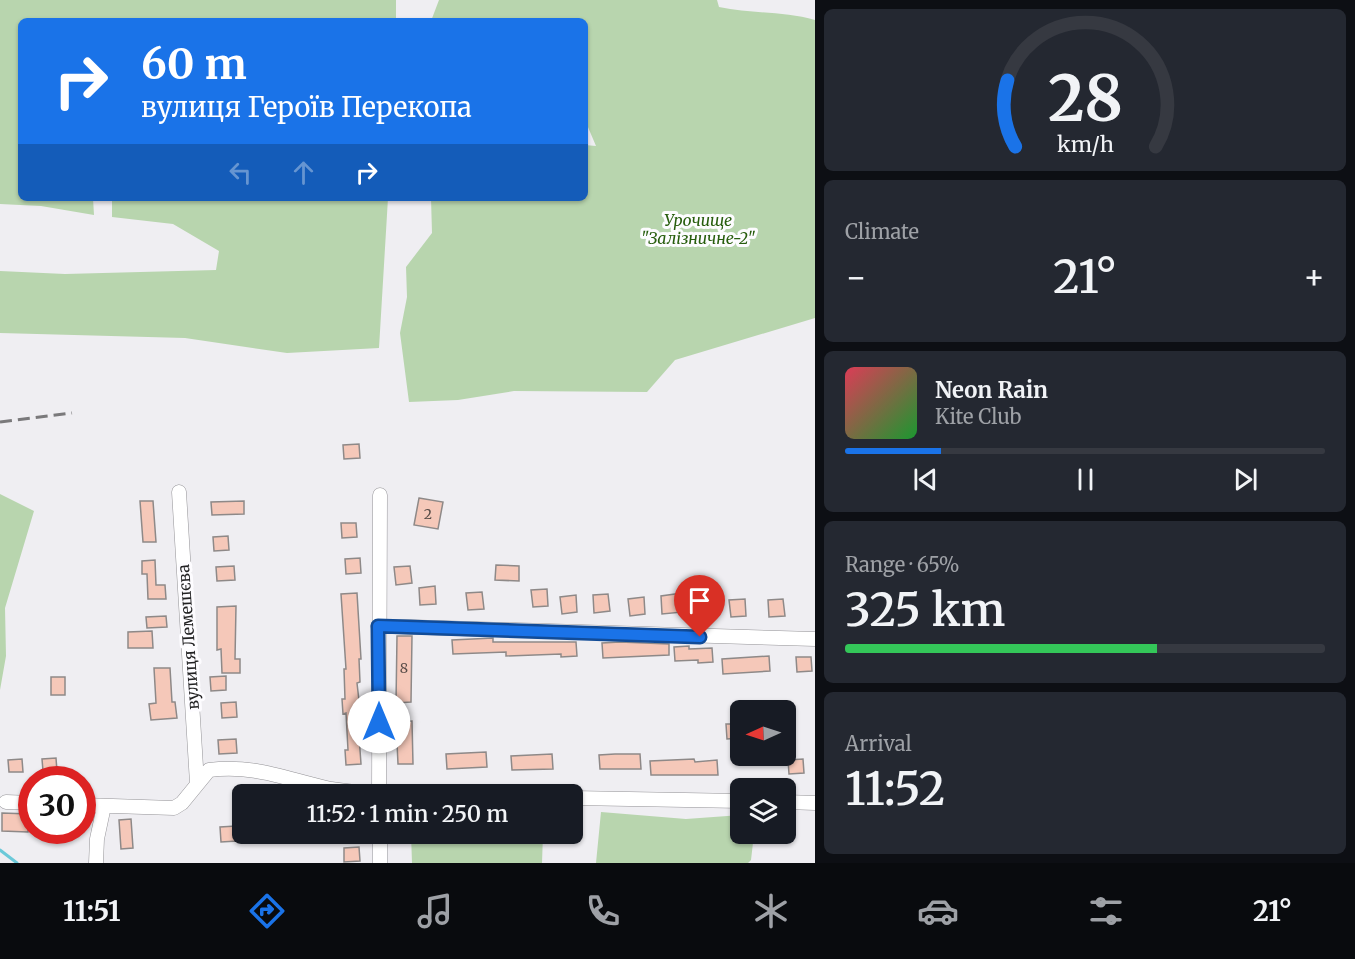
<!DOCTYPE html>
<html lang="en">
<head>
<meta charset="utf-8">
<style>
  body { margin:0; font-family:Merriweather,serif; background:#242831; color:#f1f3f6; height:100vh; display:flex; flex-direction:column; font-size:22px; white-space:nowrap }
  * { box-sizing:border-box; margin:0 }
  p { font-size:20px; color:#9ea1a6 }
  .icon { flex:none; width:33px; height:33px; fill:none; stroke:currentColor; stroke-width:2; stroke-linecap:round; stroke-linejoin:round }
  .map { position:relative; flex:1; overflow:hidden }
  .side { display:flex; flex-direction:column; gap:9px; padding:9px; background:#0d0f14; width:540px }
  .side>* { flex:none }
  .guide { position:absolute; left:18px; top:18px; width:570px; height:183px; border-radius:9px; box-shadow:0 2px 4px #0004; background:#1a73e8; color:#fff; overflow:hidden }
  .needle { width:39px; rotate:267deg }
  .fabs { position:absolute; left:730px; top:700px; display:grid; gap:12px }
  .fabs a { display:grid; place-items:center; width:66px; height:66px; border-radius:9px; background:#171b24; box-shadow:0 2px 4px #0004; font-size:30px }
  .speed { position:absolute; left:18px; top:766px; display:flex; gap:12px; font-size:30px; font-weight:700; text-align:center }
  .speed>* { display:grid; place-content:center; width:78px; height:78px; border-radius:50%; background:#171b24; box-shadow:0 2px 4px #0004; line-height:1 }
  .speed .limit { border:9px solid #d22; background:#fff; color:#111 }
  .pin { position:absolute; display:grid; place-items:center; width:51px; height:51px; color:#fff; margin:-62px -26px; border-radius:50% 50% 50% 0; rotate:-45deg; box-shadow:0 0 6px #0007 }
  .pin .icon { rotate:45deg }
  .me { position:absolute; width:66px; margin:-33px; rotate:0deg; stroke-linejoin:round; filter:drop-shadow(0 0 4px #0008) }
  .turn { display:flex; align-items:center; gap:21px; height:126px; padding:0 24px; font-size:27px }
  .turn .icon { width:78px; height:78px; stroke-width:2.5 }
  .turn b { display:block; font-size:42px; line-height:51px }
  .lanes { display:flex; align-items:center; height:57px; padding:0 24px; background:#0003; justify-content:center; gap:30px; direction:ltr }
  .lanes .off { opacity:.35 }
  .big { font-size:45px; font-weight:600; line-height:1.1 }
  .side .widget { flex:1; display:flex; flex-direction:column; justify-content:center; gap:9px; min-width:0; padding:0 21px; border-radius:9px; background:#242831 }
  .side .dial { align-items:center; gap:0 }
  .dial svg { height:156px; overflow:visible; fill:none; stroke:#363941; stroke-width:7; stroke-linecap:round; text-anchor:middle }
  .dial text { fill:#f1f3f6; stroke:none }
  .song { display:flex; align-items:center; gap:18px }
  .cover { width:72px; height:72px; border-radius:9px; background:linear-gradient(135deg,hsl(350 70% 55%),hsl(130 70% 35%)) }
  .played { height:6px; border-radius:3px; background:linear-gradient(90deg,#1a73e8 20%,#363941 20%) }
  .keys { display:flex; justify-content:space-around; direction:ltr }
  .heat { display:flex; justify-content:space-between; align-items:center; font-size:33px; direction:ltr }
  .charge { height:9px; border-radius:4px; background:linear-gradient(90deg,#34c759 65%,#363941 0) }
  .trip { position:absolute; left:232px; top:784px; width:351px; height:60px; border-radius:9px; background:#171b24; box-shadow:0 2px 4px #0004; font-weight:600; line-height:60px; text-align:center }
  .tab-bar { display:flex; height:96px; justify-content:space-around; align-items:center; background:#090b0e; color:#9ea1a6 }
  .tab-bar .icon { width:42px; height:42px }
  .tab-bar .selected { color:#1a73e8 }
  .tab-bar b { font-size:27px; color:#f1f3f6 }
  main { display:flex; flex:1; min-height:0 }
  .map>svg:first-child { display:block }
  .green { fill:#b8d5ae }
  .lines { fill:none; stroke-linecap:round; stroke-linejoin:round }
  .stream { stroke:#6bc9d9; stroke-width:3 }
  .building { fill:#f5c8b9; stroke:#8e8988; stroke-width:1.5 }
  .minor-casing { stroke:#949397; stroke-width:15 }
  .minor { stroke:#fff; stroke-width:14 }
  .rail { stroke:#7a797b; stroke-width:3; stroke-dasharray:12 6; stroke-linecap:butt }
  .route-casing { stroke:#114b97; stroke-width:15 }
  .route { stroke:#1a73e8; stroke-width:10 }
  .labels { text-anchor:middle; stroke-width:6; stroke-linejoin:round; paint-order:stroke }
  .number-label { font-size:14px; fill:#574c48 }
  .park-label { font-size:16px; font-style:italic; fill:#275d0d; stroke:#fdfcff }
  .street-label { font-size:16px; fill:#222223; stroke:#fdfcff }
</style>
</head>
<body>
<main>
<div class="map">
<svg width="815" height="863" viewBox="0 0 815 863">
  <rect width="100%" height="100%" fill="#efeef2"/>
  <!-- green -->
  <path class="green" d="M0,0H396V21H21V198H93L94,215L41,206L0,204Z
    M439,0H717L719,7C751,14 784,11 815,20V318L675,360L647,392L514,391L458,400L409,402L400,333L407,297L406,267L432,233L431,198H585V145L596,146L585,120V21H431Z
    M112,198H388L379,348L287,353L185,338L0,333V271L65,274L216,270L219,251L173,224L112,217Z
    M0,494L34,511L5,608L6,656L0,690Z
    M601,812L686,819L741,815V834H754L751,860L748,863H596Z
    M411,834H543L542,863H412Z"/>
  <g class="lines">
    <!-- stream -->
    <path class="stream" d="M0,850L17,863"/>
  </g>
  <!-- building -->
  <path class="building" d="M359,444L360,458L344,459L343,445Z
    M419,498L443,502L438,529L414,525Z
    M140,501H153L156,542H143Z
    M244,501V514L212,515L211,502Z
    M341,523H356L357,537L342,538Z
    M228,536L229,550L214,551L213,537Z
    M360,558L361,573L346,574L345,559Z
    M155,560L156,585H165L166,599H148L147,574H142V561Z
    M496,565L519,566V581L495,580Z
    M234,566L235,580L217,581L216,567Z
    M410,566L412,583L396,585L394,567Z
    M435,586L436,604L420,605L419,588Z
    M547,589L548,606L533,607L531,590Z
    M696,591L697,616L682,617V612L662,614L661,596Z
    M482,592L484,609L468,610L466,593Z
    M357,593L361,659H359L360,682L357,683L363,736H359L361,764L346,765L345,750H348L346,713L343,714L342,699H345L344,669H346L341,594Z
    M608,594L610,611L594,613L593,595Z
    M576,595L577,612L562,614L560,597Z
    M644,597L645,614L630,616L628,599Z
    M745,599L746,616L731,617L729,600Z
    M783,599L785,616L769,617L768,600Z
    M236,606L235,659H240V673H222L221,649L217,650V607Z
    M166,616L167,627L147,628L146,617Z
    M152,631L153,648H128V632Z
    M397,636H412L411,702L396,703Z
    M493,638V642H576L577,656L561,657V654L506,656V652L453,654L452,640Z
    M620,642L669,644V655L603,658L602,643Z
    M689,646V649L712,648L713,662L698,663V660L675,661L674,647Z
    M769,656L770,671L723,674L722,659Z
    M796,657H811L812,671L797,672Z
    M154,668H170L172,702H175L177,718L151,720L149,704L156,703Z
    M226,676V690L211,691L210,677Z
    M51,677H65V695H51Z
    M236,702L237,717L222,718L221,703Z
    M412,721L413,764H398L396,722Z
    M726,724H741V738L727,739Z
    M236,739L237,753L219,754L218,740Z
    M486,752L487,767L447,769L446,754Z
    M552,754L553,769L512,770L511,756Z
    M615,754H640L641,769H600L599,755Z
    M56,758L57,771H43L42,759Z
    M22,759L23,772H9L8,760Z
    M694,759L695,762L717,760L718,775H651L650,761Z
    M803,759L804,773L789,774L788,760Z
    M2,813L29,814L28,832L2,831Z
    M131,819L133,848L121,849L119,820Z
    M236,826L237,841L221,842L220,827Z
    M359,847L360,861L344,862V848Z"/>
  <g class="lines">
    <!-- minor casing -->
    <g class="minor-casing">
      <path id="minor" d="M179,492L197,783
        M378,626L815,639
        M379,795L380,495
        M573,798L741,801
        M6,802L32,803
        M786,802L815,803
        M82,805L174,808L182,803L209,770C255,764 288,780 331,789C366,795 402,794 437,795
        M380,834V863
        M96,863L97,839L104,806"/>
    </g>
    <!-- minor -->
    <use href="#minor" class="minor"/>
    <!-- rail -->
    <path class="rail" d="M0,422L72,413"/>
  </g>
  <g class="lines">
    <!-- route casing -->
    <g class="route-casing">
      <path id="route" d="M379,722L378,626L700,637"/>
    </g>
    <!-- route -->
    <use href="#route" class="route"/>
  </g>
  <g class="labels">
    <!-- number labels -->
    <g class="number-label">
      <text x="428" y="519">2</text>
      <text x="404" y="673">8</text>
    </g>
    <!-- park labels -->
    <g class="park-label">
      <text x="698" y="226">Урочище<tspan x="698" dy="18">"Залізничне-2"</tspan></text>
    </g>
    <!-- street labels -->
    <g class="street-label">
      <text transform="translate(188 637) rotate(-94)" y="6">вулиця Лемешєва</text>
    </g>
  </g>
</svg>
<div class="fabs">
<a><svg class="needle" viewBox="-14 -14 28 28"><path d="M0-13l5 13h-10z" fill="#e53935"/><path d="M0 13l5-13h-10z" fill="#9ea1a6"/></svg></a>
<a><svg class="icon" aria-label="layers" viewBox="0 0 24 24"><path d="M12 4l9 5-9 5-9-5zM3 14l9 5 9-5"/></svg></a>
</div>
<div class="speed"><div class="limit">30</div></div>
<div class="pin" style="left:700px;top:637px;background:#d93025"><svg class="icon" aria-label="arrive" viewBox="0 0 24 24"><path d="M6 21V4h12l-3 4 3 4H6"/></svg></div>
<svg class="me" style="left:379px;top:722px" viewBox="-20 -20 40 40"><circle r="19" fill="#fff"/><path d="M0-13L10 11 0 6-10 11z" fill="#1a73e8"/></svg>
<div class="trip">11:52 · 1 min · 250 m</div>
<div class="guide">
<div class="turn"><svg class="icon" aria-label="right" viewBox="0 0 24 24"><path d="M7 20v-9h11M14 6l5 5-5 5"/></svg><div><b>60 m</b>вулиця Героїв Перекопа</div></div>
<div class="lanes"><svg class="icon off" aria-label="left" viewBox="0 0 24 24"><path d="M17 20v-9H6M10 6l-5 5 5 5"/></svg><svg class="icon off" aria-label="ahead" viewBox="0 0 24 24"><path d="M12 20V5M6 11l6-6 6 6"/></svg><svg class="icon" aria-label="right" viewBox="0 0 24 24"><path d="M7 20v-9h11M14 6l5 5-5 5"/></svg></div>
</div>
</div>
<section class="side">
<div class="widget dial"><svg viewBox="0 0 100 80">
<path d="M14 69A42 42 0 1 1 86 69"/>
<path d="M14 69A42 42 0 0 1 10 35" stroke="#1a73e8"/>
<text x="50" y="56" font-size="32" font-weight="700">28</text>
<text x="50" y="72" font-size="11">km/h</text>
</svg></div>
<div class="widget"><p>Climate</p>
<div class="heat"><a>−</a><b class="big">21°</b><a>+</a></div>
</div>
<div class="widget">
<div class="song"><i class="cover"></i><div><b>Neon Rain</b><p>Kite Club</p></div></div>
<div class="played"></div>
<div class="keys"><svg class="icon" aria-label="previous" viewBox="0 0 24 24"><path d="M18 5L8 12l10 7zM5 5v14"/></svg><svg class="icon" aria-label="pause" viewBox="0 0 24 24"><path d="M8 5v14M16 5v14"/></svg><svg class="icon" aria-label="next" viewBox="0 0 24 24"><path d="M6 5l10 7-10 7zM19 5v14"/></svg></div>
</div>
<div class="widget"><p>Range · 65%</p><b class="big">325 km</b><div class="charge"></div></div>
<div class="widget"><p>Arrival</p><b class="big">11:52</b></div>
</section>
</main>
<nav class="tab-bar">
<b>11:51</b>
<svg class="icon selected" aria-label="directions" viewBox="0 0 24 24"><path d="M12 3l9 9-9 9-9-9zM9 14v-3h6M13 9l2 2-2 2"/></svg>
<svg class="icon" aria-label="music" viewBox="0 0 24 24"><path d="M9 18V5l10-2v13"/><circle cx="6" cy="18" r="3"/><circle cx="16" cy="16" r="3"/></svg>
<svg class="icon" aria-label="phone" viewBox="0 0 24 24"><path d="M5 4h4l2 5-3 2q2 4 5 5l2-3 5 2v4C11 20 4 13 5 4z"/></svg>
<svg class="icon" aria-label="climate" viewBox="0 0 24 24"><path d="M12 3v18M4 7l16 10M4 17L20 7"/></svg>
<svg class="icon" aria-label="car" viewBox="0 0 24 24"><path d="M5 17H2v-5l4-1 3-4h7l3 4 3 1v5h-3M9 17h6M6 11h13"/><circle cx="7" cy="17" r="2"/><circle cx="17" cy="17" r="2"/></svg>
<svg class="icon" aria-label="filters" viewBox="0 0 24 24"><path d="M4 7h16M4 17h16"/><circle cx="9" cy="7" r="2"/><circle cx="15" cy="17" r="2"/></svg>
<b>21°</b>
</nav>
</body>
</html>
